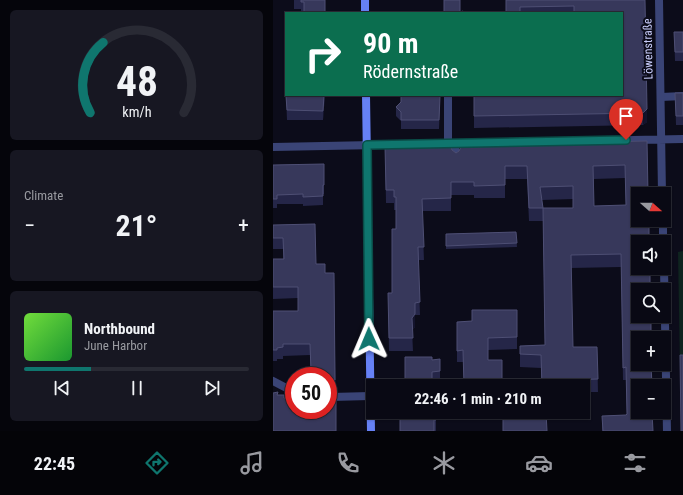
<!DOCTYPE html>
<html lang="en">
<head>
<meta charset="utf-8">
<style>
  body { margin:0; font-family:"Roboto Condensed",sans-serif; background:#171722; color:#f1f3f6; height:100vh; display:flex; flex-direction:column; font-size:15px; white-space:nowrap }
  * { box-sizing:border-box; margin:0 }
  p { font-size:13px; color:#999aa0 }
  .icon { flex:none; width:22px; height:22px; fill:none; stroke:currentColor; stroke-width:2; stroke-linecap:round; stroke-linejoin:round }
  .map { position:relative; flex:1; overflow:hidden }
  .side { display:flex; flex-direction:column; gap:10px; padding:10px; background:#05050b; width:273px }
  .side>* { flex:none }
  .banner { position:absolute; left:12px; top:12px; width:338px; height:84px; border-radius:0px; box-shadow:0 1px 3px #0004,0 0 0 1px #292a34; background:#0b6e4f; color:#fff; overflow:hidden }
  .needle { width:26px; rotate:111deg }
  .buttons { position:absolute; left:358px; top:187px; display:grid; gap:8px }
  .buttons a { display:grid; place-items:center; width:40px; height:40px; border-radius:0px; background:#090914; box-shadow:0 1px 3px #0004,0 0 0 1px #292a34; font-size:20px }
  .speed { position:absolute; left:12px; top:367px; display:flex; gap:8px; font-size:20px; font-weight:700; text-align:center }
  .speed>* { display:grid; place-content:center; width:52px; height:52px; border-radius:50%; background:#090914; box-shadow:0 1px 3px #0004,0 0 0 1px #292a34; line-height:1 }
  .speed .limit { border:6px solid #d22; background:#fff; color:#111 }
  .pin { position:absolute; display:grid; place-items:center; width:34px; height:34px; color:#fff; margin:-41px -17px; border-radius:50% 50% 50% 0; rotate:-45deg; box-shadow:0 0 4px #0007 }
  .pin .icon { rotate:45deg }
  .me { position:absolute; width:44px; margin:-22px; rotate:359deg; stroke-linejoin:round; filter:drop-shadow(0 0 3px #0008) }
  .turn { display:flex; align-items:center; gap:14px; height:84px; padding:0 12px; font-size:18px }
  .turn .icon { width:52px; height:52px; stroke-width:2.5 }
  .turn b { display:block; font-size:28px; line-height:34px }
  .big { font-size:30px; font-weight:700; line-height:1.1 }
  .side .widget { flex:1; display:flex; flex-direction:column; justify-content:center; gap:6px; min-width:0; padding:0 14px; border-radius:6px; background:#171722 }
  .side .dial { align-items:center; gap:0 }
  .dial svg { height:104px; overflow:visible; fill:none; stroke:#292a34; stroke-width:7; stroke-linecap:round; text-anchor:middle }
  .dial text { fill:#f1f3f6; stroke:none }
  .song { display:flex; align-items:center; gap:12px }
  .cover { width:48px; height:48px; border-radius:6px; background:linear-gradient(135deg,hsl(100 70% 55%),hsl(130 70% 35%)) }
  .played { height:4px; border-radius:2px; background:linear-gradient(90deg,#0f766e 30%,#292a34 30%) }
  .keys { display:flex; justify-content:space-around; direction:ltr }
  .heat { display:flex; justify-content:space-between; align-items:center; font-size:22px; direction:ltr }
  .trip { position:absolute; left:93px; top:379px; width:224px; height:40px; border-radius:0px; background:#090914; box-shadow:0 1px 3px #0004,0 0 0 1px #292a34; font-weight:700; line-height:40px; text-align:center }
  .tabs { display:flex; height:64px; justify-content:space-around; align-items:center; background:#040408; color:#999aa0 }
  .tabs .icon { width:28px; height:28px }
  .tabs .current { color:#0f766e }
  .tabs b { font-size:18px; color:#f1f3f6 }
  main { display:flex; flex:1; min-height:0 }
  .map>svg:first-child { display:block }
  .green { fill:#0f241f }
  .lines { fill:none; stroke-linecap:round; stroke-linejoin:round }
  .lane { stroke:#3a4476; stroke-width:8 }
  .street { stroke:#3a4476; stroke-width:8 }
  .secondary { stroke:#6681f5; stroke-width:8 }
  .wall { fill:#252648; fill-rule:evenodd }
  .shaded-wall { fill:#14142d }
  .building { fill:#37385b; stroke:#4e4f74; fill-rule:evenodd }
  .route-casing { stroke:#0a4d48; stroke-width:10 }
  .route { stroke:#0f766e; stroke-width:7 }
  .labels { text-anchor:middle; stroke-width:4; stroke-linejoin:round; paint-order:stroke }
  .street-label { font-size:12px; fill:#c9cdfb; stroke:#0c0c1a }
</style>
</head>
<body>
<main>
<section class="side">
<div class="widget dial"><svg viewBox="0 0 100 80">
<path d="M14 69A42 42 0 1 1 86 69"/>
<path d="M14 69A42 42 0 0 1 24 15" stroke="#0f766e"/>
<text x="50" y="56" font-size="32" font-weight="700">48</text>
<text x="50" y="72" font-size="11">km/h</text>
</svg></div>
<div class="widget"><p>Climate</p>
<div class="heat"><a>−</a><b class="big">21°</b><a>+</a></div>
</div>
<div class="widget">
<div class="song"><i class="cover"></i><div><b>Northbound</b><p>June Harbor</p></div></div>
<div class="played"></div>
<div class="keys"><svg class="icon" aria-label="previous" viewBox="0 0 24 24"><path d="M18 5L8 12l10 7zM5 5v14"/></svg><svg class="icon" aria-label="pause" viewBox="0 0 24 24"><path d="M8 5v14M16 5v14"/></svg><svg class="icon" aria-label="next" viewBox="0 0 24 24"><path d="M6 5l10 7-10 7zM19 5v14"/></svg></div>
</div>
</section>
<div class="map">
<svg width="410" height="431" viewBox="0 0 410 431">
  <rect width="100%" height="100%" fill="#0c0c1a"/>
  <!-- green -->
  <path class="green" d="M410,251V369H407L405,252Z"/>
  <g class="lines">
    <!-- lane -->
    <path class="lane" d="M175,95V144
      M388,97L410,96
      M182,144L183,160
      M0,381L21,392
      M55,399L58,397L97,396"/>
    <!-- street -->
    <path class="street" d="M386,0L389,194
      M0,147L410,139
      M390,220V242
      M391,268L394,431"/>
    <!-- secondary -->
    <path class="secondary" d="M92,0V13
      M93,95L98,431"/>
  </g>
  <!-- wall -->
  <path class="wall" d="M21,0H52L31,11H28V9H21Z
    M233,0H372L374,122L370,125L201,128V95H349V13H233Z
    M401,32H410V61H402Z
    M402,93H410V125H403Z
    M52,95L50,120H14L13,96Z
    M130,96L167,105L166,129H128V121L123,116V107L128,102Z
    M374,141L375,194H365V220H376V242H365V268H377V290H365V316H378V338H365V364H378L379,386H365V412H379L380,431H329V416L353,415L354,414L353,380H350L348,267L298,268L300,347H324L325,392H310V386H268V368L247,367V346L272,345L270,221H256L254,179H232V198H201V195H178V211H149L151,260H145L147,315H142V327L139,330L140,351H116L115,293H119V229H123V210H121V203H113L112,146L177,145L179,150L183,153L186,151L188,147L232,146V144ZM352,178L353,205L321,206V179ZM300,199V208H270L269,200Z
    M51,164V194H50V205L30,206V204H4V208H0V165Z
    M0,225L43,264L52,273H61L63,431L5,395L11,398L55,410V376L38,372L37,355L10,356V359H4V361H0V311H25V298L0,299V259H10V249H0Z
    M243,232L244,247L173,249V234Z
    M199,310H244V349L215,350L190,362H184V322L199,321Z
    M167,359V384H159V360Z
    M163,412V431H127Z"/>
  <!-- shaded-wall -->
  <path class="shaded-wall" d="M51,95H52L50,120V111Z
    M374,109V122L370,125V113Z
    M142,314V327L139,330V318Z"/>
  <!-- building -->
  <path class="building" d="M28,0H52V13H31V2H28Z
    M171,0H187V12L190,11V13H160V12H171Z
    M233,0H372L374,109L370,113L201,116V95H349V13H301V6L247,7V13H233Z
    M401,32H410V52H402Z
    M402,93H410V116H403Z
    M17,95H51L50,111L14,110L13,96H17Z
    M130,95H165V96H167L166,120H128V112L123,107L128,102V96H130Z
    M374,141L375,194H365V220H376V242H365V268H377V290H365V316H378V338H365V364H378L379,386H365V412H379L380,431H330L329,416L353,415L354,414L353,367L350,368L348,254L298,255L300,347H324L325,379L295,380L296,386H269L268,355L247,354V346L272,345L270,208H300V186L267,187L270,208H256L254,166H232V185L201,186V182H178V198L149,199L151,247H145L147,302L142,303V314L139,318L140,338H116L115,293H119V229H123V197H121V190H113L112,146L177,145L179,150L183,153L186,151L188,147L232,146V144ZM352,165L353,205L321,206L320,166Z
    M51,164V185H50V196L30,197V194L4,195V199H0V165Z
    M42,224L43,264H52V273H61L62,380L55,381V376H31V372L38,371L37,344H10V347L4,348V350H0V311H25V287H0V259H11L10,238H0V225Z
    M243,232L244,243L173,246V234Z
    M199,310H244V337L215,338V360H229V386H191L190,350L184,351V322L199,321Z
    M407,355H410V431H408Z
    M132,357H159V360L167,359V371L159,372V386H132Z
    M63,391V431H0V393L5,392L4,395H11V398H21V410H55V393Z
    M127,412H163V420H161V431H127Z
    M230,412H273L274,431H230Z"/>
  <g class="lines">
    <!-- route casing -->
    <g class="route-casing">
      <path id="route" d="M96,339L94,145L353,140"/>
    </g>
    <!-- route -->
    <use href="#route" class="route"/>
  </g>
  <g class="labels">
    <!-- street labels -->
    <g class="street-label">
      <text transform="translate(375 49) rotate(-91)" y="4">Löwenstraße</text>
    </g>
  </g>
</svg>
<div class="buttons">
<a><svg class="needle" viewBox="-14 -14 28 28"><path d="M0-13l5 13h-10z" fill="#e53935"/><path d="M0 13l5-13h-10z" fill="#999aa0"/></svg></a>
<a><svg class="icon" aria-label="sound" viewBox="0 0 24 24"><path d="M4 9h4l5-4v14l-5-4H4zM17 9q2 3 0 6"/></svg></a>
<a><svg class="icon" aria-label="search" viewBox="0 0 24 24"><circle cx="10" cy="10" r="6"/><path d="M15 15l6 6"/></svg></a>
<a>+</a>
<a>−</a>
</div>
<div class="speed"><div class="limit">50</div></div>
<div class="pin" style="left:353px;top:140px;background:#d93025"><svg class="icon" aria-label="arrive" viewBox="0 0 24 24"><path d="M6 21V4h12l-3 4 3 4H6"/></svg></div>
<svg class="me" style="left:96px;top:339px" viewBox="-20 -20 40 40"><path d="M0-17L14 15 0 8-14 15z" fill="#0f766e" stroke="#fff" stroke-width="4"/></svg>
<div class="trip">22:46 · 1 min · 210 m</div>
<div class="banner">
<div class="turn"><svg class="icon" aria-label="right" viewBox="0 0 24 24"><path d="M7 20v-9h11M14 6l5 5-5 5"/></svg><div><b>90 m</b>Rödernstraße</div></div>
</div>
</div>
</main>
<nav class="tabs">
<b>22:45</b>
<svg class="icon current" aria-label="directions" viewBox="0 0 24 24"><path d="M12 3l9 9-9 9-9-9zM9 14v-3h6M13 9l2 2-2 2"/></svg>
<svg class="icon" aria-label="music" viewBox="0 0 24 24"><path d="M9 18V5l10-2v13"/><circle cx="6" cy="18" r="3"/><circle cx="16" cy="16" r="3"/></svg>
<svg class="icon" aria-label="phone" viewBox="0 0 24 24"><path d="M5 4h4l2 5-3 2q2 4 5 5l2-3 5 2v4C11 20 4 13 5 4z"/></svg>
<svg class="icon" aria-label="climate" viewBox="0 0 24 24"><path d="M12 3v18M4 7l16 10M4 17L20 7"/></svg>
<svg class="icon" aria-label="car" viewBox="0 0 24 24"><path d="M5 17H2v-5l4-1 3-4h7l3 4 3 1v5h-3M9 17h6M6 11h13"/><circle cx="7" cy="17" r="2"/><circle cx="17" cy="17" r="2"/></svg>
<svg class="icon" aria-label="filters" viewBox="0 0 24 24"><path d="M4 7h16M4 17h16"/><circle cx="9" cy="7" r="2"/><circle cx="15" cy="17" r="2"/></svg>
</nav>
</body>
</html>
